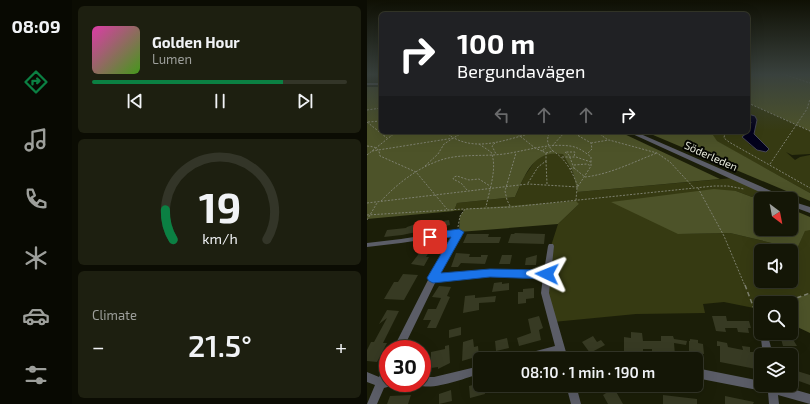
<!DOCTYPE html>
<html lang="en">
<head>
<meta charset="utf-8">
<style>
  body { margin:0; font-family:"Exo 2",sans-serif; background:#1d1f10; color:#f1f3f6; height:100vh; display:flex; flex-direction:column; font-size:15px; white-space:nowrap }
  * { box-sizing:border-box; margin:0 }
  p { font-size:13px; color:#9d9f9b }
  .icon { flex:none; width:22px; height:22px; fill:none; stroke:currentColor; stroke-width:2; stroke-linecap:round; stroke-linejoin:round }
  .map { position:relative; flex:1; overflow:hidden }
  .sheet { display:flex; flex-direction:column; gap:6px; padding:6px; background:#0b0c03; width:295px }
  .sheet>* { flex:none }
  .guide { position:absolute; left:12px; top:12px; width:371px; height:122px; border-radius:6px; box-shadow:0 4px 16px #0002,0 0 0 1px #333528; background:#202124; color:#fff; overflow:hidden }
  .needle { width:26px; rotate:148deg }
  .fabs { position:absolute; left:387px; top:192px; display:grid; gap:8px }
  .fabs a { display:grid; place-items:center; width:44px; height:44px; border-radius:6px; background:#141606; box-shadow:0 4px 16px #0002,0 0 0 1px #333528; font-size:20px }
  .speed { position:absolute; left:12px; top:340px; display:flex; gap:8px; font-size:20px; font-weight:700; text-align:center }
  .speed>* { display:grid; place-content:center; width:52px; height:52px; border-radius:50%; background:#141606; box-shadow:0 4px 16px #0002,0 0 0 1px #333528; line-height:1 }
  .speed .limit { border:6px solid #d22; background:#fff; color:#111 }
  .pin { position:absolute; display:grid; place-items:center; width:34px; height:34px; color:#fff; margin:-17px; border-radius:8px; box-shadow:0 2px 6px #0006 }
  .me { position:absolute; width:44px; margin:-22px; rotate:272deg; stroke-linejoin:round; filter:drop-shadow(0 0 3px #0008) }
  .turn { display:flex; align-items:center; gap:14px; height:84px; padding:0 12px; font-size:18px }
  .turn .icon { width:52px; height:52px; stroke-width:2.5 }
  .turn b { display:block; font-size:28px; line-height:34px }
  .lanes { display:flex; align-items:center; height:38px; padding:0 12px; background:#0003; justify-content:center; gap:20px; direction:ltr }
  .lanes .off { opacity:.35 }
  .big { font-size:30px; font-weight:600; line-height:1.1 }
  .sheet .widget { flex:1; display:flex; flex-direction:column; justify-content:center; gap:6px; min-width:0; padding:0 14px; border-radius:6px; background:#1d1f10 }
  .sheet .dial { align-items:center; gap:0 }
  .dial svg { height:104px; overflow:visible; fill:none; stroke:#333528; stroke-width:7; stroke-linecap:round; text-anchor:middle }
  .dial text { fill:#f1f3f6; stroke:none }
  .song { display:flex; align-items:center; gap:12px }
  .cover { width:48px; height:48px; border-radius:6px; background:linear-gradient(135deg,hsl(320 70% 55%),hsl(100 70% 35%)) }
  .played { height:4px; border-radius:2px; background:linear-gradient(90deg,#0b8043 75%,#333528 75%) }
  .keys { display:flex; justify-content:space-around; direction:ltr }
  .heat { display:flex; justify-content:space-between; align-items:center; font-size:22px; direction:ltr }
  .trip { position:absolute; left:106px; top:352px; width:230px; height:40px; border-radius:6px; background:#141606; box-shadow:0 4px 16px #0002,0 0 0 1px #333528; font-weight:600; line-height:40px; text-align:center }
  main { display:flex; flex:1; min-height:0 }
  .menu { display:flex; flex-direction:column; width:72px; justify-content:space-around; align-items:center; background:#080902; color:#9d9f9b }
  .menu .icon { width:28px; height:28px }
  .menu .on { color:#0b8043 }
  .menu b { font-size:18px; color:#f1f3f6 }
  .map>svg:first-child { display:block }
  .green { fill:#363a12; fill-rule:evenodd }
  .forest { fill:#4d5329 }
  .water { fill:#03011c; stroke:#474755 }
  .building { fill:#373a23 }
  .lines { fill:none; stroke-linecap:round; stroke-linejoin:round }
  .path-far1 { stroke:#7e816f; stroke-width:1; stroke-dasharray:2 1.5; stroke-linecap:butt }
  .path { stroke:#7e816f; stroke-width:1.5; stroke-dasharray:4.5 3; stroke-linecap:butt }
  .minor { fill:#5b5d67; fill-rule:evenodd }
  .tertiary { fill:#5b5d67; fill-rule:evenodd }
  .route { fill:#1a73e8; stroke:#114b97 }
  .labels { text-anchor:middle; stroke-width:4; stroke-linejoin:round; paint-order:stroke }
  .street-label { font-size:11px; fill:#e6e9db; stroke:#060702 }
</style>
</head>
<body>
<main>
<nav class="menu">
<b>08:09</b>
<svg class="icon on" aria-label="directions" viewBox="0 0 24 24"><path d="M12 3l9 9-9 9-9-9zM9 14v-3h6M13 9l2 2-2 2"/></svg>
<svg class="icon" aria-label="music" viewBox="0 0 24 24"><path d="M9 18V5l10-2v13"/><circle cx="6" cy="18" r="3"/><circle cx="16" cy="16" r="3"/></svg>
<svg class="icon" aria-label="phone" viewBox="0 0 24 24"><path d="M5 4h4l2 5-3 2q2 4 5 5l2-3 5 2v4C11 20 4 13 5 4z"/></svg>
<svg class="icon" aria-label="climate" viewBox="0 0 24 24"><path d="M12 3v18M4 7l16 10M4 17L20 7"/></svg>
<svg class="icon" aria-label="car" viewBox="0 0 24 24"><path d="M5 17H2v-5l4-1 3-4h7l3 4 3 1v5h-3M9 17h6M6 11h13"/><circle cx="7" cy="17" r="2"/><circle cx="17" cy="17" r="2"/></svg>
<svg class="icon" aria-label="filters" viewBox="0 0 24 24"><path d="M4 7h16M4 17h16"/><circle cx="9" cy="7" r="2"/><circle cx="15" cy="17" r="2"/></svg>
</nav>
<section class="sheet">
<div class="widget">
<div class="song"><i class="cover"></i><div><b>Golden Hour</b><p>Lumen</p></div></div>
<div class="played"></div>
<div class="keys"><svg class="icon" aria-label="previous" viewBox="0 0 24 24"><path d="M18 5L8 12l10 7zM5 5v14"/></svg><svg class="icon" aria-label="pause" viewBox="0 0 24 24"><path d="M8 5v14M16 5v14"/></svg><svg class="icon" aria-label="next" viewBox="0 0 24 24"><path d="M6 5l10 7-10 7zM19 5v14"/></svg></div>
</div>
<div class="widget dial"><svg viewBox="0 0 100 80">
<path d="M14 69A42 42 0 1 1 86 69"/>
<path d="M14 69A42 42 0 0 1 8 46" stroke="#0b8043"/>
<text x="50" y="56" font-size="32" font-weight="700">19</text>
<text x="50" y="72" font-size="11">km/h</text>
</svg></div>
<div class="widget"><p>Climate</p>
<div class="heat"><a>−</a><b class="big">21.5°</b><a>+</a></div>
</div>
</section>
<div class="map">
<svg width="443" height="404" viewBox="0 0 443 404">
  <rect width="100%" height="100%" fill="#1b1e08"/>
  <!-- green -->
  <path class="green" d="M381,103L443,131V154L425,155L419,152L428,160L433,157L443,155V193L349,141L344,132H379L376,137L384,146L399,152L402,149L387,134L390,120L388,116L381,114Z
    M186,152L196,153L206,172L210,192L366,178L393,190L385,197L369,191L311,234L363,233L430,249L438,230H443V294L406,303H394V306L387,308L357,302L336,304L338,313L269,314L186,322L178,293L184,246L191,224L212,204L144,207L87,211L90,203L148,197L157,177L170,158ZM394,251H424V281H394Z"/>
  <!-- forest -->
  <path class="forest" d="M381,75H443V131L381,103Z
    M0,87H14V132H253L353,179L210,192L206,172L196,154C166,149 158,175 148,197L90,203L87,211L0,219Z
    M279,132H344L350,141L443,193V201Z
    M347,189L369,191L385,197L389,194L401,199H394V229H424V209L443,217V230L438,231L430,249L363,233L311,234L244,202Z
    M209,201L212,204L191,224L92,232L93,216L98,209Z
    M443,294V333L424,324V303H406Z"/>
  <!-- water -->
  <path class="water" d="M381,114L388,116L390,120L387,134L402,149L399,152L390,150L375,137L381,132L384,122L381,119Z"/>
  <!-- building -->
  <path class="building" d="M71,220V222L82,220L83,225L35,235L17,237L20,230L39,228L40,227L46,225Z
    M148,233L178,234L177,244L141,243L144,234H147Z
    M100,234H122L121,237H134L132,243H96Z
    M55,243L67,244L59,257H62L57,266L44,264L54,251L50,250Z
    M89,253L103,254L102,257H114V255H121L118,264L94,263L91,267H84Z
    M135,255H145L143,264H132Z
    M170,255L169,265H158L159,258Z
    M36,274L51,275L37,300L17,299L27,282H31Z
    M135,282V284L142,283V290L125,292L127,283Z
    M72,286L84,287L80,296L83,297L69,328H60L64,320H56L61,309H69L74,298L65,297Z
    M167,288V298L159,299V303L151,304V292H156V289Z
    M108,295V298L129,296L128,302L112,303V310L96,313L98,296Z
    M20,310L32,311L16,343H20L10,362L0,361V350L4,342H7L20,318L12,324Z
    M172,316L176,328L172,330L174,340L152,346L150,338L164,333L161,319Z
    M345,316H359L360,321H382L384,328H381L382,333L371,332L370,328H358L359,332L349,331Z
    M94,327V335L82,338V330Z
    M264,332L275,333L276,341H294V336H306L307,339L320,341L319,345L307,343L308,355L285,353V349H276V353L257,351V337L264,338Z
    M407,333H422L430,346H416L414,339H409Z
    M226,336L230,342L234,340L238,345L223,353L215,342Z
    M140,338L142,348L129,351L128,341Z
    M106,339L107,347L111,346L112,356L95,361L96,342Z
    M323,339L331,340V343L336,344L337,354L322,353V341H323Z
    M350,341L360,343L361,347L376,350L375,346L383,347V352H387L389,369L353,362V346H350Z
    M82,345L83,363L71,369V367L64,368V352L78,349V346Z
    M424,357L430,359V371L443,375V385L429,380L428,375L424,374Z
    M113,383V385H117L118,394L103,398L102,386Z
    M247,388L256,404H241L236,395Z
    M84,390L85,401L72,404V394Z
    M44,395L41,404H20L23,396Z
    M296,395L330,399V404H296Z
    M358,396L387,402L386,404H358Z"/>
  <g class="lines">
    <!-- path-far1 -->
    <path class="path-far1" d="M419,75L443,83
      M381,103L443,131
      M0,110L14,108
      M0,122L20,138
      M1,122L14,121
      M78,132L85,137
      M148,132L168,148L175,151
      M189,132H198
      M205,132L224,143L225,149L221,153
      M230,132L241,140
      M358,132L357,138L362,142L443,188
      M128,143L125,146L129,154
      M224,143L242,140L290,153L303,162L327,188
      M112,144L124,152C131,167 122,191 119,207
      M0,146C8,147 12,147 13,156L49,172L80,209
      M185,146L198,132
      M5,151L87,138C113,152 143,138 169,132
      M179,153L186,151C180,145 179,139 183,132
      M0,155L29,132
      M195,157H209L224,162
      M179,161L180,184
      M403,164L440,109L443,99
      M207,165L220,164L224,166
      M58,166L71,154L77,144L96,132
      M207,168L218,177C244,174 266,162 290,153
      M203,169L207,168L202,155L198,152H208L207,157
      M161,183L171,167L179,161V153L175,151L179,148
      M331,188L357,236L378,286
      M100,190L94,183L86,179L87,177L90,176L102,180L112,179L123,186
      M14,201C30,184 49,169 71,161C92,153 114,157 137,154C159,151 180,143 203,146C211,147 218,152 224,157V166L210,188L209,200
      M0,203L161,184L211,187C206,173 199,159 186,151
      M143,206L140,200L138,191L149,153
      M0,215L97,209
      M0,220L10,203
      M91,227L93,216L98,209L144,207L347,186H361L377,189"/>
    <!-- path -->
    <path class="path" d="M378,285L394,327
      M416,303L443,293
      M387,305L394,306"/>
    <!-- minor -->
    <path class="minor" d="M92,230H94L95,232L72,275L123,270L177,271L181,246L182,244H186L187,246L182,293L201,359H191L190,354L170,359H149L151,356L154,355L188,346L174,293L176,277L123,276L69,281L36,349H26L62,278L87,235L34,243L0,247V243L34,239Z
      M398,335L401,336L406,355H396L394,339L395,336Z
      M21,365V383H26L24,386L17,388L10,404H0L8,385L0,382V372L12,377L18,366Z
      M113,366V374C98,378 65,391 52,385L51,383H55V377H67Z
      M329,368L394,381V385H411L443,394V404L411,395L412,404H402L401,392L329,378Z
      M199,385H209L214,404H204Z"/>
    <!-- tertiary -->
    <path class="tertiary" d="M0,83H14V85H0Z
      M261,132H269L418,197L419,199H408Z
      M424,201L443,207V213L424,206Z"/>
  </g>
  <!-- sky -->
  <linearGradient id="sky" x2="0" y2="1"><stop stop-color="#0f1004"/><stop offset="0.57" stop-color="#39413d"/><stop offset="1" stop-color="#39413d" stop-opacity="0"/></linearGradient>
  <rect width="443" height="131" fill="url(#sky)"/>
  <!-- route -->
  <path class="route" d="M92,229L97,232L74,273L123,269L180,270L184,271L186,274L184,277L180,279L123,277L66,283L62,281L60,278L84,237L63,240L58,237L63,233Z"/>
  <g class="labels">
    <!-- street labels -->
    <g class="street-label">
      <text transform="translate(344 156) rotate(24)" y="4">Söderleden</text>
    </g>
  </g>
</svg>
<div class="fabs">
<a><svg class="needle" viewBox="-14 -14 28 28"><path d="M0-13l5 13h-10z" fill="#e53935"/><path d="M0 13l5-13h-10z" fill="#9d9f9b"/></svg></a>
<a><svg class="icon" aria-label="sound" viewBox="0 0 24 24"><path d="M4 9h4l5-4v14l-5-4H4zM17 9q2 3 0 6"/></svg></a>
<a><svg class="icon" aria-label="search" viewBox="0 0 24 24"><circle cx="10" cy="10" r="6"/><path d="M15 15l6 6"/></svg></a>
<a><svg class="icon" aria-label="layers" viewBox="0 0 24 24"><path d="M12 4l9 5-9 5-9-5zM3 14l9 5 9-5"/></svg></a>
</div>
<div class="speed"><div class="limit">30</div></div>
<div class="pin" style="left:63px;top:237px;background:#d93025"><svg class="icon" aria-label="arrive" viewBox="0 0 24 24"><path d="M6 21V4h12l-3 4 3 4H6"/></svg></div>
<svg class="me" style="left:180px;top:274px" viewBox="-20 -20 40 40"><path d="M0-17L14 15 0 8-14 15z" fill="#1a73e8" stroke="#fff" stroke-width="4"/></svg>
<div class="trip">08:10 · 1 min · 190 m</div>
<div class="guide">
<div class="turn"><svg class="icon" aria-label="right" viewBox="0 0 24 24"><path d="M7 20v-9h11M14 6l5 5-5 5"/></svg><div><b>100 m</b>Bergundavägen</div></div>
<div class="lanes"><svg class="icon off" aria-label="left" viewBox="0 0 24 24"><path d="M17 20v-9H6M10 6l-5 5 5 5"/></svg><svg class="icon off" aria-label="ahead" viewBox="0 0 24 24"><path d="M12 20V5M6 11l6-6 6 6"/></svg><svg class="icon off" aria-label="ahead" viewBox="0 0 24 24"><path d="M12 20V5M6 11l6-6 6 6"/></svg><svg class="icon" aria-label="right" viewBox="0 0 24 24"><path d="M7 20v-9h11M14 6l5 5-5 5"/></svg></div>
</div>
</div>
</main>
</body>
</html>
